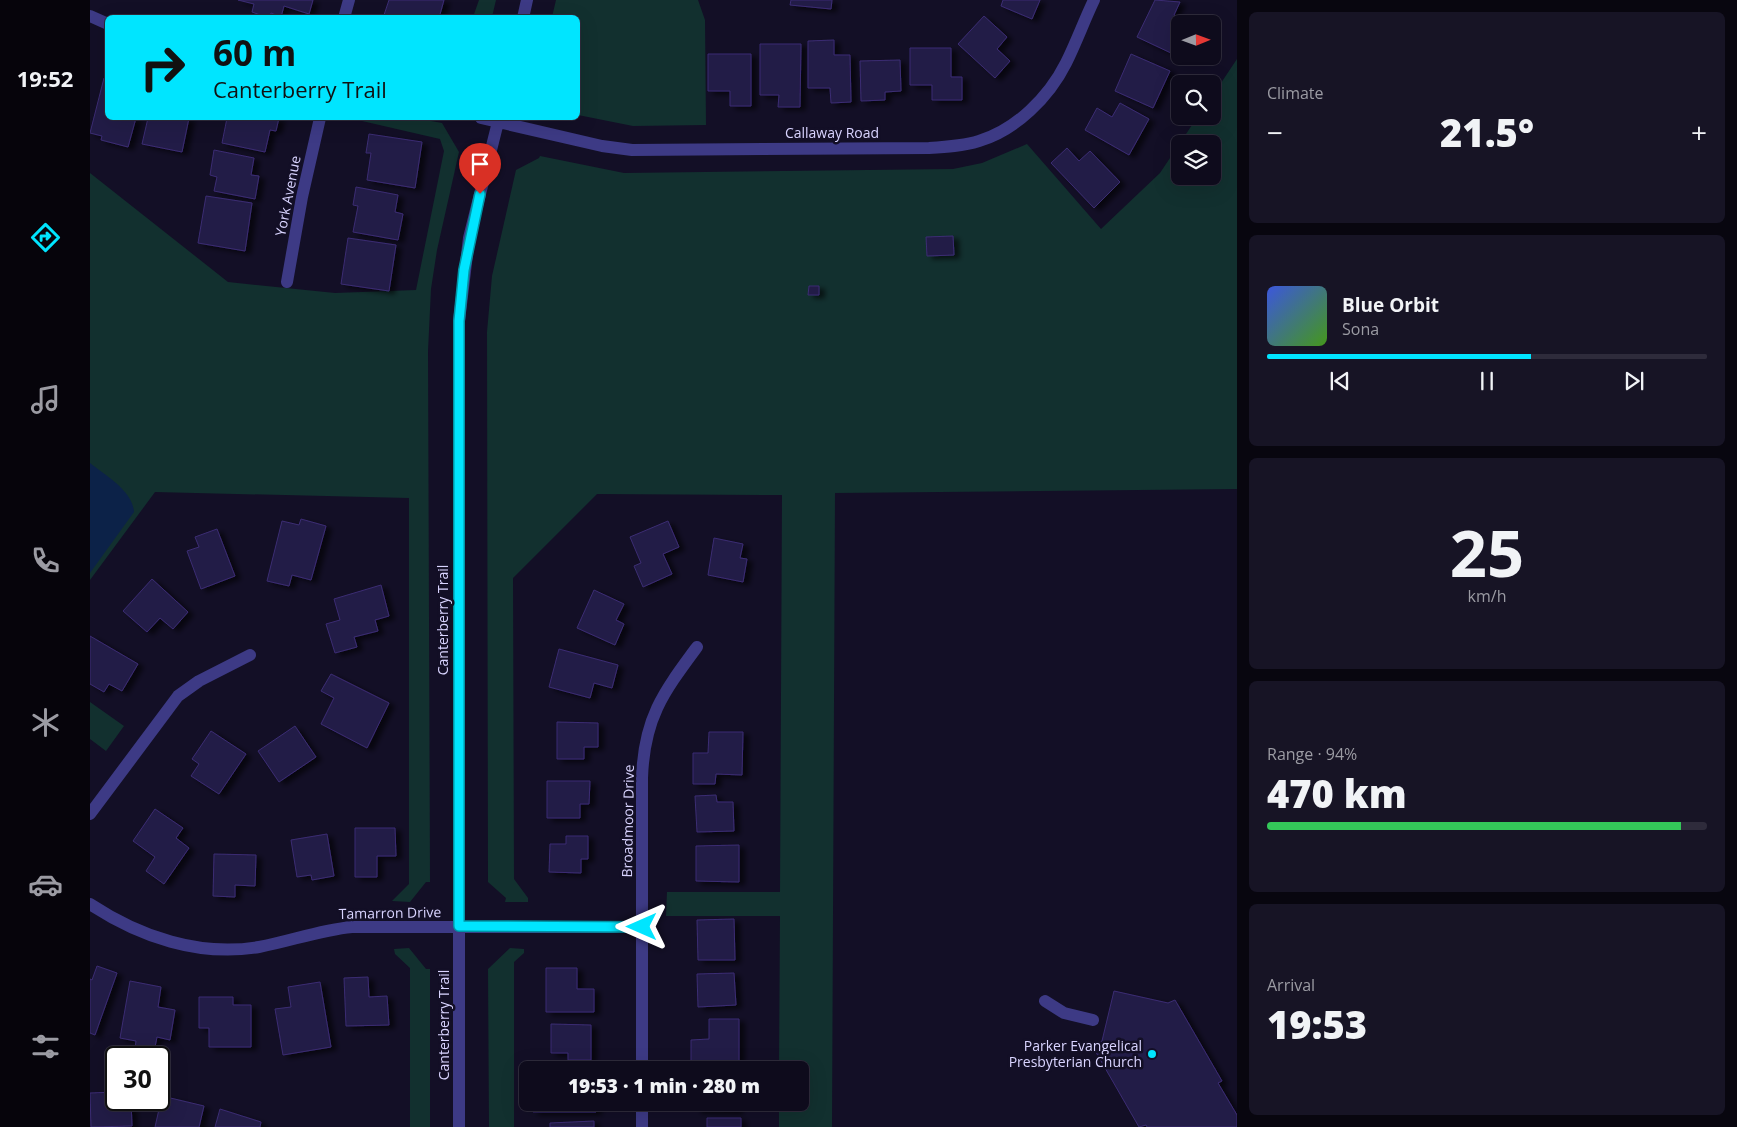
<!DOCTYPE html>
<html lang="en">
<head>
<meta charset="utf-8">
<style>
  body { margin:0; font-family:"Open Sans",sans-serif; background:#171425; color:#f1f3f6; height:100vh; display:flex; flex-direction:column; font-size:19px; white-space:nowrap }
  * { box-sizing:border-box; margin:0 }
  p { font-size:16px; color:#9b9ba3 }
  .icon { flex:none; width:28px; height:28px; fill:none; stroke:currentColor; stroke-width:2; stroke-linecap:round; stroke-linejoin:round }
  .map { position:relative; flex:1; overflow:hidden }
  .details { display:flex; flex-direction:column; gap:12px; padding:12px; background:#08060f; width:500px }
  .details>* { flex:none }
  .guide { position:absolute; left:15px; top:15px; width:475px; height:105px; border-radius:8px; box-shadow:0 5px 20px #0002,0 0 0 1px #2e2b3b; background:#00e5ff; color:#111; overflow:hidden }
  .needle { width:32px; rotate:89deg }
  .tools { position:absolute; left:1081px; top:15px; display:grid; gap:10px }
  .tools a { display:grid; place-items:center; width:50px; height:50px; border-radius:8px; background:#0e0b1c; box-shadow:0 5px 20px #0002,0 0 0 1px #2e2b3b; font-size:25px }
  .speed { position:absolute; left:15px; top:1046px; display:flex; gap:10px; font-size:25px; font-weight:700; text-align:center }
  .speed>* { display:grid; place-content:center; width:65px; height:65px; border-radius:50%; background:#0e0b1c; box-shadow:0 5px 20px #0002,0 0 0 1px #2e2b3b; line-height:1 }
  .speed .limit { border:2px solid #111; border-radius:8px; background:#fff; color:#111 }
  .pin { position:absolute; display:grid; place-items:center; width:42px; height:42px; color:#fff; margin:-51px -21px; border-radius:50% 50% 50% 0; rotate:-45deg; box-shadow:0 0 5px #0007 }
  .pin .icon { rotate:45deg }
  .me { position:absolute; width:55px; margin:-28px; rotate:270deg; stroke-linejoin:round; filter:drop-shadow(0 0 4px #0008) }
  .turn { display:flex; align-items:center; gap:18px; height:105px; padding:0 25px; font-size:22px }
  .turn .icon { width:65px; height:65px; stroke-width:2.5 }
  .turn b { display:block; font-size:35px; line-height:42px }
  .big { font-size:38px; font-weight:800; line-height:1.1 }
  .details .tile { flex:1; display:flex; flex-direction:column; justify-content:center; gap:8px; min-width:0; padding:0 18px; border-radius:8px; background:#171425 }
  .details .dial { align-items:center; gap:0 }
  .dial b { font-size:65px; line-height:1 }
  .song { display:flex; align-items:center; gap:15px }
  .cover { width:60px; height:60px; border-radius:8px; background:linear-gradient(135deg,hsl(230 70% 55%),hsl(100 70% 35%)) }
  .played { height:5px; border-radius:2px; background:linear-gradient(90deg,#00e5ff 60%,#2e2b3b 60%) }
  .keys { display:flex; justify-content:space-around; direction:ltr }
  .heat { display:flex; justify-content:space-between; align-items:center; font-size:28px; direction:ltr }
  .charge { height:8px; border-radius:4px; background:linear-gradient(90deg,#34c759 94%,#2e2b3b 0) }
  .trip { position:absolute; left:429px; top:1061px; width:290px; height:50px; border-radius:8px; background:#0e0b1c; box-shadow:0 5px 20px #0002,0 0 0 1px #2e2b3b; font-weight:800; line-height:50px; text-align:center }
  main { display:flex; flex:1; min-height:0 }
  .menu { display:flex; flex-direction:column; width:90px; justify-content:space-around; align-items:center; background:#06040b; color:#9b9ba3 }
  .menu .icon { width:35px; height:35px }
  .menu .active { color:#00e5ff }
  .menu b { font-size:22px; color:#f1f3f6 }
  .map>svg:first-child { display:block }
  .green { fill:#12302f; fill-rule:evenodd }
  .water { fill:#0c2248 }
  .building { fill:#241b47; stroke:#3b2d73; filter:url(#shadow) }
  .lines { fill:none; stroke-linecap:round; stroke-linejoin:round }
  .minor { stroke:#3d3a85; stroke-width:12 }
  .route-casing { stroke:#0095a6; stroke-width:12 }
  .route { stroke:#00e5ff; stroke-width:9 }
  .poi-dot { fill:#00e5ff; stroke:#130f26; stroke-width:2 }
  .labels { text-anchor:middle; stroke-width:5; stroke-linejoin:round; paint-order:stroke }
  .street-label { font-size:14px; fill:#d9d4ff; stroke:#130f26 }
  .poi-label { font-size:14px; fill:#d9d4ff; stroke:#130f26; text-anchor:end }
</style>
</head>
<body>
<main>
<nav class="menu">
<b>19:52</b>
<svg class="icon active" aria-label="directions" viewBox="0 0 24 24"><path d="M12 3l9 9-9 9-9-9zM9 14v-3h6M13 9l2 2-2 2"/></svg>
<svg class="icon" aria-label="music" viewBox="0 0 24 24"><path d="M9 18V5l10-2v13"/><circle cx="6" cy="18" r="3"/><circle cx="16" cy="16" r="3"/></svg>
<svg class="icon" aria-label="phone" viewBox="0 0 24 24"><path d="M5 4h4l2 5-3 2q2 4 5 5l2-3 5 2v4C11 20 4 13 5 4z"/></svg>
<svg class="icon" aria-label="climate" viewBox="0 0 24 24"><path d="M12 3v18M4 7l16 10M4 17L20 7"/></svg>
<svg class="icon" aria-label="car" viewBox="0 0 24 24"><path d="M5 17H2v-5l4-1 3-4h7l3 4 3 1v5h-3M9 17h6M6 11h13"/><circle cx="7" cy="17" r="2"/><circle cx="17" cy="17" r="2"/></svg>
<svg class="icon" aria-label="filters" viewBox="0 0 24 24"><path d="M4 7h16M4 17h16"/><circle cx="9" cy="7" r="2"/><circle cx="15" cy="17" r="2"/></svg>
</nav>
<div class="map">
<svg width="1147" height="1127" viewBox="0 0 1147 1127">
  <defs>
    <filter id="shadow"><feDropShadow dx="5.5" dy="3" stdDeviation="2.5" flood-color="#0009"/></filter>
  </defs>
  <rect width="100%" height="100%" fill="#130f26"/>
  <!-- green -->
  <path class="green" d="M389,0H406L402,17H383Z
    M466,0H608L615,20L616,125L543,126L488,115V18L462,17Z
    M1147,59V489L745,493L742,1127H689V1103L710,1102V1070H689L690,916H576L577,892H690L692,495L507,494L423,578L424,879L438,898V902H415L416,898L398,882L397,332L402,276L426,170L449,158L450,156L534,173L863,169L892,163L937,144L1011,229L1070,173L1108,116H1122L1123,95ZM1090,144H1122V176H1090Z
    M259,118H325L352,123L369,152L347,250L341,289L338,351L340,882H336L320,902L302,901L319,884V498L65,492L0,580V173L138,282L245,293L326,290L354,151L350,139Z
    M0,702L34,726L16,751L0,739Z
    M319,948L336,969H340V1127H320V968L305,954L304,949Z
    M420,948L434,949V953L424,962V1127H399L398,969Z"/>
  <!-- water -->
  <path class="water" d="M0,463C15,475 43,491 44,512L0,573Z"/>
  <!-- building -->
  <path class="building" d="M148,0H223L219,14L194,6L191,17L181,13L179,18L162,12L164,4Z
    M299,0H354L349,18H293Z
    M701,0H742L741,9L700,5Z
    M913,0H950L942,19L911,6Z
    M1065,0L1090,2L1084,15L1097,21L1095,24H1090V34L1081,53L1047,37Z
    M894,16L917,37L907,49L920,61L905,78L868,44Z
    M744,40V55H760L761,102L741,103L740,88H718V41Z
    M670,44H711L710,107H688L689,95H670Z
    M820,48H861V77H872V100H842V85H820Z
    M618,54H661V106H640V91H618Z
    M1041,54L1080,71L1063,108L1025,91Z
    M810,60L811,91L795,92V100L771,101L770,61Z
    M14,78L18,79V118H46L38,147L11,140L12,136L0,133Z
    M1030,103L1059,119L1039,155L995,130L1007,108L1022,117Z
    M58,118H99L92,152L52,144Z
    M137,118H189L186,131L180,130L175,152L132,143Z
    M279,134L332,142L325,188L277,180L281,153H276Z
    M977,148L989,161L1000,151L1030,182L1004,208L961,163Z
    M124,150L164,158L161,175L169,176L165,199L124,191L127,177L120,175Z
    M266,187L308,195L305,212L313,214L308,240L263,232L268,206L263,205Z
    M116,196L162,203L155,251L108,243Z
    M863,236L864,255L837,256L836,237Z
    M258,238L306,245L299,291L251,284Z
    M719,286H729V295H718Z
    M211,519L236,526L221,580L202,575L199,586L177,581L192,521L209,525Z
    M578,521L589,547L573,554L582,574L553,587L544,566L551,563L540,537Z
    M127,529L145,576L111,589L97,551L109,547L105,537Z
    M624,538L653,544L650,558L657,559L653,582L618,575Z
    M62,579L98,612L83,629L70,618L57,632L33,611Z
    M291,585L299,616L285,620L288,631L264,637L267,647L245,653L236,624L250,620L244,599Z
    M504,590L534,604L526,620L534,624L525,645L487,628Z
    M0,636L48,664L32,691L19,684L14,692L0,684Z
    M469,649L528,665L522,688L504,683L500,698L459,687Z
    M241,674L299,703L277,748L231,724L244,698L231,691Z
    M467,722L508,723V747H494V759H467Z
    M205,726L226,757L189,782L168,751Z
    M121,731L156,754L129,794L101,776L109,764L102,759Z
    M619,732H653L652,775L626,774L625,784H603V753H618Z
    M457,781H500L499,804H490V818H457Z
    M626,795L627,802H643L644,831L607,832L605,796Z
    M65,809L93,828L86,838L99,848L74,884L56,871L65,857L43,841Z
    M265,828H305L306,856H287V877H265Z
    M237,834L244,876L222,880L221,875L207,877L201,840Z
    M476,836H498V859H491V873L459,872L460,844H476Z
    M649,845V882L606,881V846Z
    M124,854L166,855L165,886L145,885V897L123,896Z
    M644,919L645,960H608L607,920Z
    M7,966L27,973L5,1035L0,1033V979L2,980Z
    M456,968H487V989H504V1012H456Z
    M644,973L646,1005L608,1007L607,974Z
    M278,977L279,997L297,996L299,1025L256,1026L254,978Z
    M40,981L71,987L68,1007L85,1010L80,1040L67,1037L64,1052L45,1049L46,1041L30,1038Z
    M230,982L241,1047L193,1055L185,1009L201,1007L198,987Z
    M1024,991L1078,1003L1085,1000L1132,1081L1128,1083L1147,1115V1127H1057L1056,1125L1049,1127L1003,1047L1012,1041Z
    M109,997H143V1005H161V1047H119V1028H109Z
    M619,1019H649V1061H601V1040L619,1039Z
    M461,1024L501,1025V1060H478V1053H461Z
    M26,1092V1100H41L42,1126L1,1127L0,1093Z
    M72,1096L114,1106L109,1127H65Z
    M443,1102H506V1112H443Z
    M606,1102H647V1111L606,1110Z
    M130,1109L171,1122L170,1127H125Z
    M617,1118H651V1127H617Z
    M504,1121V1127H460V1123Z"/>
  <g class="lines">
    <!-- minor -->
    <path class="minor" d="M0,16L18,24
      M254,18L259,0
      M433,18L437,0
      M391,118L512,146L542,150L839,148C856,147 873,146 889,141C926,130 959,97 976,63C986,43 994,21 1004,0
      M197,282L212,197L230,118
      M0,814L88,696L109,681L160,655
      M0,904C50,937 109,957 169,947C201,941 230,930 262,927H552
      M955,1001L974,1013L1003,1020
      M552,1070V778C554,718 573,693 607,647
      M552,1102V1127
      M369,1127V321L379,238L409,118"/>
  </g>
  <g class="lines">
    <!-- route casing -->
    <g class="route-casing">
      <path id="route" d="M390,194L374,270L369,321V926L552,927"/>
    </g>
    <!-- route -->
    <use href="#route" class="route"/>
  </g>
  <!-- markers -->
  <circle class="poi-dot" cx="1062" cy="1054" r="5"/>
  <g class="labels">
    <!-- street labels -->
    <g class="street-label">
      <text x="742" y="138">Callaway Road</text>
      <text transform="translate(198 196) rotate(-79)" y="5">York Avenue</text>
      <text transform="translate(353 620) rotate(-90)" y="5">Canterberry Trail</text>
      <text transform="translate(538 821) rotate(-89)" y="5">Broadmoor Drive</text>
      <text transform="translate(300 913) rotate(-1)" y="5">Tamarron Drive</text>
      <text transform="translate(354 1025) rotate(-90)" y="5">Canterberry Trail</text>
    </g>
    <!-- poi labels -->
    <g class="poi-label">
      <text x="1052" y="1051">Parker Evangelical<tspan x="1052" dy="16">Presbyterian Church</tspan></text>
    </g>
  </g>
</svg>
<div class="tools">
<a><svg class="needle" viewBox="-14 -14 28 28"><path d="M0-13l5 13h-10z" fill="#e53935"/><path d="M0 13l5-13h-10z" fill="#9b9ba3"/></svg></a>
<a><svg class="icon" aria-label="search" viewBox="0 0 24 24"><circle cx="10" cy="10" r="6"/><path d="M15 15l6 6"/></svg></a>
<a><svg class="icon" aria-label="layers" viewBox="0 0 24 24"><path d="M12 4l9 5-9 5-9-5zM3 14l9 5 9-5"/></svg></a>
</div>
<div class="speed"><div class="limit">30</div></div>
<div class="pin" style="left:390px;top:194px;background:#d93025"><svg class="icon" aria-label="arrive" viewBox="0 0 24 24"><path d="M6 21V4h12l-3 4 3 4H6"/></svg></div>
<svg class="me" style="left:552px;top:927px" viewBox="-20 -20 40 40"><path d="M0-17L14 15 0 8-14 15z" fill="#00e5ff" stroke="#fff" stroke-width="4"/></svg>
<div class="trip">19:53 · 1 min · 280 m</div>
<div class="guide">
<div class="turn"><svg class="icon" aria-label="right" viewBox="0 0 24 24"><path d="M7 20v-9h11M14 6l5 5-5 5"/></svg><div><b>60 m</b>Canterberry Trail</div></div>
</div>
</div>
<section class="details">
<div class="tile"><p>Climate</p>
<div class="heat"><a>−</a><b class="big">21.5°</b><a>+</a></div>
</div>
<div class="tile">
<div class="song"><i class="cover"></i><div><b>Blue Orbit</b><p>Sona</p></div></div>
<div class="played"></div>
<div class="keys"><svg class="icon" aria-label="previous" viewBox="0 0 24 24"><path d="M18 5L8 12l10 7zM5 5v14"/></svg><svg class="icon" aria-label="pause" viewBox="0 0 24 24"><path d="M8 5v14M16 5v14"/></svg><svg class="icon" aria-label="next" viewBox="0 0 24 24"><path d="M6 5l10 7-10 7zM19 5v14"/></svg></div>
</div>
<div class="tile dial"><b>25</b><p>km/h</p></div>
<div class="tile"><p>Range · 94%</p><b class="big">470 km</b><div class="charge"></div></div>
<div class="tile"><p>Arrival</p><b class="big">19:53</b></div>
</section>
</main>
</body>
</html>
